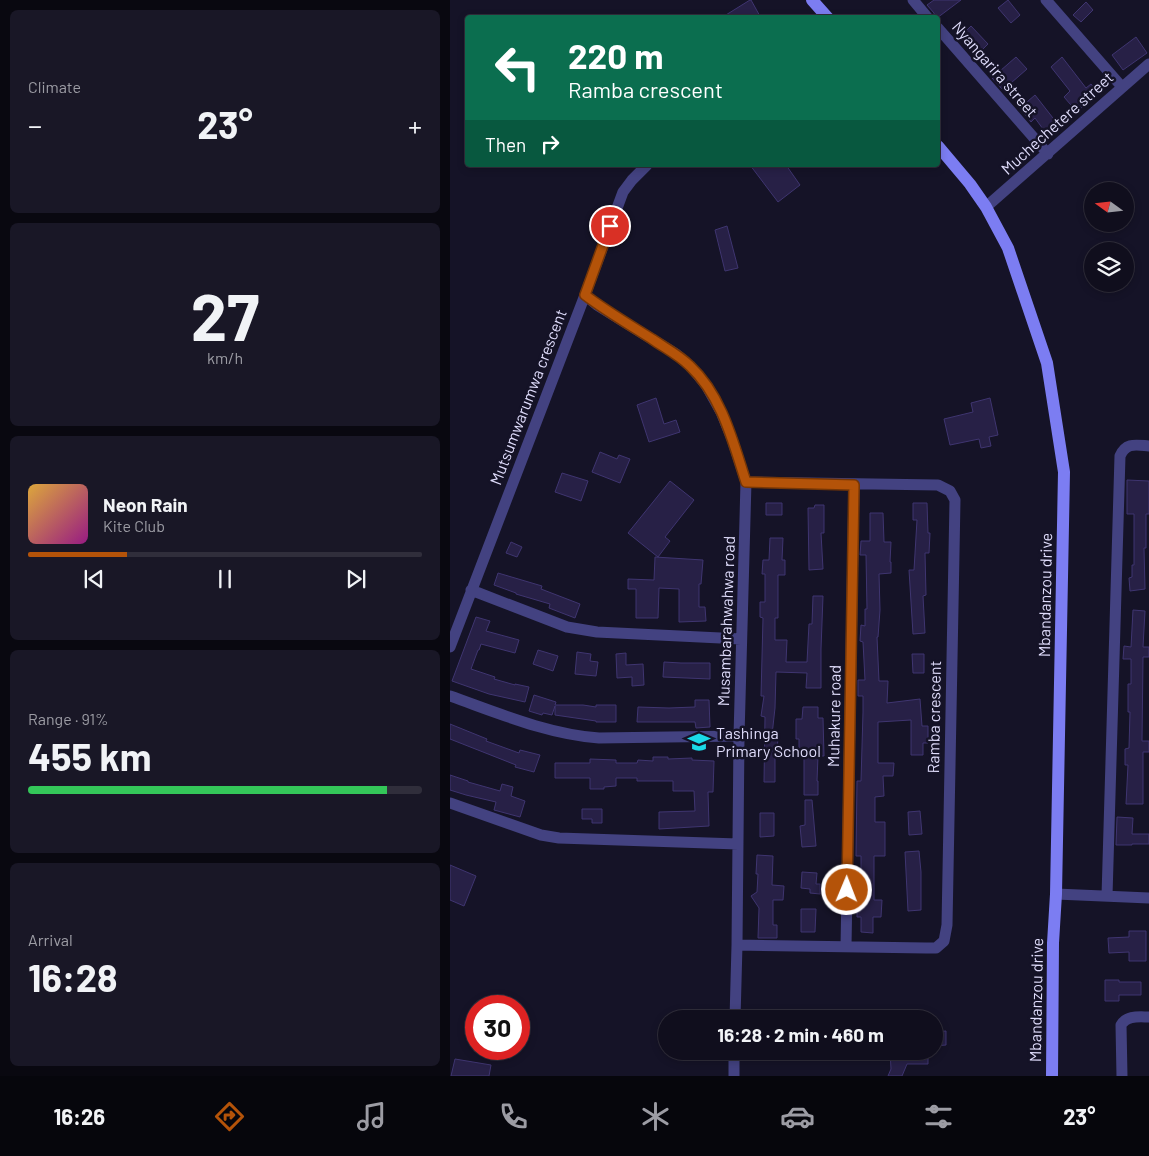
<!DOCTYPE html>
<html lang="en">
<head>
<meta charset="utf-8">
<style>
  body { margin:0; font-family:Barlow,sans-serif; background:#191726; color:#f1f3f6; height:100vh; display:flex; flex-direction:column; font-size:19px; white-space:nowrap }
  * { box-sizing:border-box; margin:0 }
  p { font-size:16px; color:#9c9ca4 }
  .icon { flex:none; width:28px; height:28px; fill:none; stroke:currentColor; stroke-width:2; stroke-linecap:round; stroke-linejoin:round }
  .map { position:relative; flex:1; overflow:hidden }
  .drawer { display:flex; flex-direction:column; gap:10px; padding:10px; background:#090810; width:450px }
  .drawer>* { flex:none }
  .hud { position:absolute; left:15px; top:15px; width:475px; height:152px; border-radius:5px; box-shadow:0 2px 8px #0003,0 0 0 1px #302e3b; background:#0b6e4f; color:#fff; overflow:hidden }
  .needle { width:32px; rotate:285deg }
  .fabs { position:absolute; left:634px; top:182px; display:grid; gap:10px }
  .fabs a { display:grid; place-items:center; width:50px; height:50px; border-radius:50%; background:#100e1d; box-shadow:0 2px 8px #0003,0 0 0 1px #302e3b; font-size:25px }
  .speed { position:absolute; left:15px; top:995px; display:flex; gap:10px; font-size:25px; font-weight:700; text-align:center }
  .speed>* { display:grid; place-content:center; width:65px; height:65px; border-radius:50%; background:#100e1d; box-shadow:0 2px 8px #0003,0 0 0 1px #302e3b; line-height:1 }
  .speed .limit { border:8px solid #d22; background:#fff; color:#111 }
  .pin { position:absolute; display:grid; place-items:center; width:42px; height:42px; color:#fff; margin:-21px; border:2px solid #fff; border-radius:50%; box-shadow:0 1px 5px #0007 }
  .me { position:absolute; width:55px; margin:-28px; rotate:1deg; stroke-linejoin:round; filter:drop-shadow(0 0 4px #0008) }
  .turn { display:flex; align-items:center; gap:18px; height:105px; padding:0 20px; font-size:22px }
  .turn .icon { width:65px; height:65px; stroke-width:2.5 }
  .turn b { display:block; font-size:35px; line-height:42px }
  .then { display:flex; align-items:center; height:48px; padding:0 20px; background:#0003; gap:10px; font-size:19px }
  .big { font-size:38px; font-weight:700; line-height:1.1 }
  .drawer .widget { flex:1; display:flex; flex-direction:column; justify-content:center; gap:8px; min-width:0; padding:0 18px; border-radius:8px; background:#191726 }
  .drawer .dial { align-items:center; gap:0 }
  .dial b { font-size:65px; line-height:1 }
  .song { display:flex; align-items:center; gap:15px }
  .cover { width:60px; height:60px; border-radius:8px; background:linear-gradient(135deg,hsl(40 70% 55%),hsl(310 70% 35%)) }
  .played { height:5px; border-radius:2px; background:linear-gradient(90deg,#b45309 25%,#302e3b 25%) }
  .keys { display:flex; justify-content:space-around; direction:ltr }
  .heat { display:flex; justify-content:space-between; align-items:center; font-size:28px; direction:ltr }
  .charge { height:8px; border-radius:4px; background:linear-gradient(90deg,#34c759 91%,#302e3b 0) }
  .trip { position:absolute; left:208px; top:1010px; width:285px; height:50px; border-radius:25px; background:#100e1d; box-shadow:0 2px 8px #0003,0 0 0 1px #302e3b; font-weight:700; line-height:50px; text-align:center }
  .tabs { display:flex; height:80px; justify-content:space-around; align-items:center; background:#06060c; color:#9c9ca4 }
  .tabs .icon { width:35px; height:35px }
  .tabs .current { color:#b45309 }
  .tabs b { font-size:22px; color:#f1f3f6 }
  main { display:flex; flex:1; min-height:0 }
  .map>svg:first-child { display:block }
  .building { fill:#272046; stroke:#3f3570 }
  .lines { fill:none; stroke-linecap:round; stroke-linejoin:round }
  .street { stroke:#434281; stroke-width:11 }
  .secondary { stroke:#7c7df2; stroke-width:12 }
  .route-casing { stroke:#753606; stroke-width:12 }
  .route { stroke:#b45309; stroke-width:9 }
  .labels { text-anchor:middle; stroke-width:5; stroke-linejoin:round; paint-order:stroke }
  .street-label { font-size:16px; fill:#dfdcfb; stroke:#151327 }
  .poi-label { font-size:16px; fill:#dfdcfb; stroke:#151327; text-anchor:start }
</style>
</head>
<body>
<main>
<section class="drawer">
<div class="widget"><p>Climate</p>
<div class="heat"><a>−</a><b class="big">23°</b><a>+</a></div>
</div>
<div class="widget dial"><b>27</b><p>km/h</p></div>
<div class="widget">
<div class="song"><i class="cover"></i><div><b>Neon Rain</b><p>Kite Club</p></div></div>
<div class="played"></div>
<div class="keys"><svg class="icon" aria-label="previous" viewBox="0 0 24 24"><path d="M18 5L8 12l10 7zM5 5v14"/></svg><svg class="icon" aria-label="pause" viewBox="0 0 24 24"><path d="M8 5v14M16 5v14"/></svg><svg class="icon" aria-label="next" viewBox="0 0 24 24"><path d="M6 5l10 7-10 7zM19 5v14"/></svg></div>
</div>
<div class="widget"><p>Range · 91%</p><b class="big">455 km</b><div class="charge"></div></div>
<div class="widget"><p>Arrival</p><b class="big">16:28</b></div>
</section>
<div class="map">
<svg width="699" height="1076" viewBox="0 0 699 1076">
  <rect width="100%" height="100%" fill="#151327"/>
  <!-- building -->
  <path class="building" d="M301,0L311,18H271L300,0Z
    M484,0H511L487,18H485L484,13L477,5Z
    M558,0L570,15L561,23L548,8Z
    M636,2L643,10L631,22L623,15Z
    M521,26L538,44L528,54L511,36Z
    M686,37L697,53L673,70L662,55Z
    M566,57L577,69L553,90L542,78Z
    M612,57L636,88L641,84L648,92L627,112L614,97L620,91L601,67Z
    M585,95L610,127L598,136L585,118L581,122L570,108Z
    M300,165H336L350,185L328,202Z
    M277,226L288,268L275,271L265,230Z
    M206,398L214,424L226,420L230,432L199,442L187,405Z
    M540,398L548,435L539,437L541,446L531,448L529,439L500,445L494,419L523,412L521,403Z
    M150,452L167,459L169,455L180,459L170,483L142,472Z
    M112,473L138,481L131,501L105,492Z
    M677,480L699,481V514H696V548H694L695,589L680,591L679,578L682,577V565H684V514H677Z
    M220,481L244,500L215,537L220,541L208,557L178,533Z
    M316,503H332V515H316Z
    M463,503H477L478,533H480L479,553H475L476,595L473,596L475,633L463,634L459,570H464L467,520H463Z
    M365,505H374V533H371L373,569L359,570L358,508H364Z
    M420,513H433L434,542H441L440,562H441V573L429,574L430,610L428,637H427L429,681H438L437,703L470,699L472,726H478V743H473V755H461V720L428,722V763H444L443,776H433L434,796L425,797V822H435V856H424V900H432L431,917H423V933L411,932V917H407V900H411V856H406L407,781H411L413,712V696H408V680H415L413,642L410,641L411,625L415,626V609H417L416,555H410L411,541H420Z
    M320,538H333L332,560H335V575H328V618H325V640H337L336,662H357L359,624H362L363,596H373L371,649V688H356L357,673L326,672L325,708L322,735H328L327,756H325V782H314L315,717L311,716L314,696H311L313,618L310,617V602H315V574H312L313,560H319Z
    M61,542L72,547L67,557L56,553Z
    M205,557L253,560L251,584H249V607H255L256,621L229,622V589L209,588L208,618H186V589H178V579L204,580Z
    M48,573L92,586L91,589L130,604L125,618L99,608L100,604L66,594V593L44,585Z
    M683,610L695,611L693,647H699V657H693L692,741H699V752H693V804H676L678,765H675V749L679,748L680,712H678V684H681V659H673L674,646L681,647Z
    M26,617L40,621L36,631L69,640L65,653L31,644L29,650H28L21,669L45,677L44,679L65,685V684L79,687L75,702L39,694L2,681Z
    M88,650L108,656L103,671L83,664Z
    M127,652L141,654L140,661L148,662L146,676L125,674Z
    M176,653V665L193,664L194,685L182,686V677L167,678L166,654Z
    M462,654H474V673H463Z
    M214,662L231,663H260V679L213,677Z
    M84,695L106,702L105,705H133L146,707V705H166V722H146V721L105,715V706L102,715L93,713L92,715L79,711Z
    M245,700H259L260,727L246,728L245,722H187L188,707L219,708L245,707Z
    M353,707H368V718H373L374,756H368L367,781H368V795H354V756H349V739H346V719H352Z
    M0,724L37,739L36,741L69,753L70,750L90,755L84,772L65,767L66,765L0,739Z
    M203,757H218V759L242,758V760L264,761L263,792H258L259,826L209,829V812L245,811L244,791H223V781H187V778H166V786L154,787V789H140V778H105V763H140V759L166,760V763H187L188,760L203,761Z
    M0,775L18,781V782L50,791L52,784L63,787L61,796L75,801L70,817L44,810L46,802L16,795L0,790Z
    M355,800H362L366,846L352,847L350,826L355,825Z
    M132,809H152V823H142V819H132Z
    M470,811L472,834L459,835L458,812Z
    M310,813H324V836L310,837Z
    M667,817L683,818L682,834H699V844H682V845H666Z
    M469,851L471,872V910L458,911L455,852Z
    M307,855L323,856L322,885L334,886L333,900H323V925H327V938H308L309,908L301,896L307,892L308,874H306Z
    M0,865L26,876L14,906L0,900Z
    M352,872L367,873L366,884H370V894L360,893V889L351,888Z
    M351,909H366L365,932H351Z
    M679,931H696V961H679V952L659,953L658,938L679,937Z
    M655,980H669V982H691V995H669V1001H655Z
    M496,1031V1045L484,1046V1032Z
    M440,1051H478V1064H457L452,1076H438L441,1069Z
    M5,1059L41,1065L39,1076H1Z"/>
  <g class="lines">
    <!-- street -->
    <path class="street" d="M463,0L478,18
      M596,0L672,87
      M488,28L598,154
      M536,207L699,64
      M135,295L147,305L226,354L241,367L256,385L271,412L282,439L296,482L289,736L287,945L285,1019
      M21,590L117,627L147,632L291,639
      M0,647L135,295L173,192L182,180L197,165
      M0,696C48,713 97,734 149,738L289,736
      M0,803L91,835L109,838L288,844
      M606,894L699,898
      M657,896L670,456C676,442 686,445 699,446
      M287,945L476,948H486L494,941L497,925L505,500L500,491L488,485L296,482
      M396,947L404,485
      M284,1076V1051
      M672,1076L671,1025C677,1015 689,1017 699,1017"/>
    <!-- secondary -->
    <path class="secondary" d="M362,0L378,18
      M488,146L520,184L536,207L558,248L597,363L614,472L606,894L603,943L602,1076"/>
  </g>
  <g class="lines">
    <!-- route casing -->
    <g class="route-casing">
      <path id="route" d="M160,226L135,295C156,311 180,325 202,339C215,348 229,355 240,366C272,396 283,442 296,482L404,485L397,890"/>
    </g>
    <!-- route -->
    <use href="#route" class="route"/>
  </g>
  <!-- icons -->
  <defs>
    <g id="school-bare" transform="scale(1.725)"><path d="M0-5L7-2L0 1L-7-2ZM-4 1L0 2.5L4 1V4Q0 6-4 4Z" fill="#1bdae8" stroke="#151327" stroke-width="2.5" paint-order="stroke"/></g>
  </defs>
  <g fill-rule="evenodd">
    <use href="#school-bare" x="249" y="742"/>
  </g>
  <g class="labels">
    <!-- street labels -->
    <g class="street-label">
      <text transform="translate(545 69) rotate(49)" y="6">Nyangarira street</text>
      <text transform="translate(607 123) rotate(-42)" y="6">Muchechetere street</text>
      <text transform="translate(78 397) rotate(-69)" y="6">Mutsumwarumwa crescent</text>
      <text transform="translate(595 595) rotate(-89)" y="6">Mbandanzou drive</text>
      <text transform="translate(276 621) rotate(-88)" y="6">Musambarahwahwa road</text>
      <text transform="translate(384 716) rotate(-89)" y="6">Muhakure road</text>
      <text transform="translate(484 717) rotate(-89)" y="6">Ramba crescent</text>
      <text transform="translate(586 1000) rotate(-89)" y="6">Mbandanzou drive</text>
    </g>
    <!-- poi labels -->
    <g class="poi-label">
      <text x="266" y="739">Tashinga<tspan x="266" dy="18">Primary School</tspan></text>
    </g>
  </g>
</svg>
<div class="fabs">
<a><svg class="needle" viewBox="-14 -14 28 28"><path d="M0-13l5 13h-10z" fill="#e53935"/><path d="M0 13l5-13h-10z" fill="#9c9ca4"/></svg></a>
<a><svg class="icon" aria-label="layers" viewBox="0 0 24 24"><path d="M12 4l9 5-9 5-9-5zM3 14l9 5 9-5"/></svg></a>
</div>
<div class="speed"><div class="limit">30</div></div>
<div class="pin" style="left:160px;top:226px;background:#d93025"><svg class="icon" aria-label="arrive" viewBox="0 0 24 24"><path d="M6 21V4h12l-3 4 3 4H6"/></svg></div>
<svg class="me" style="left:397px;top:890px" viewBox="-20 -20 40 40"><circle r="17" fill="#b45309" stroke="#fff" stroke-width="3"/><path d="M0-11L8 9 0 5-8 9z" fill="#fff"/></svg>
<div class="trip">16:28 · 2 min · 460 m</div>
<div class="hud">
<div class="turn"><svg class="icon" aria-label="left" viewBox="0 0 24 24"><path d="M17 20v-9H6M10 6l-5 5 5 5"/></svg><div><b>220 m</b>Ramba crescent</div></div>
<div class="then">Then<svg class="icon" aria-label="right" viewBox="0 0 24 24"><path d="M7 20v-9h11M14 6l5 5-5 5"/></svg></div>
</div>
</div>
</main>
<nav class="tabs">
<b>16:26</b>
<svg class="icon current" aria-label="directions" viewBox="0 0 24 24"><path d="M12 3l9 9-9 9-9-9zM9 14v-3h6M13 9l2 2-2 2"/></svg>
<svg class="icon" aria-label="music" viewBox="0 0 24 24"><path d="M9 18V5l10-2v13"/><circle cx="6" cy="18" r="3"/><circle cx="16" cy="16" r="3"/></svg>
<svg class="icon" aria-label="phone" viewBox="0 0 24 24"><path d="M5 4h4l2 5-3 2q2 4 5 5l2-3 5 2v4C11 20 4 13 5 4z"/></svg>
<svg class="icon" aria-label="climate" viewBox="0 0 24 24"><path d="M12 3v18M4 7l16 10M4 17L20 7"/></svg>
<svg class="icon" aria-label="car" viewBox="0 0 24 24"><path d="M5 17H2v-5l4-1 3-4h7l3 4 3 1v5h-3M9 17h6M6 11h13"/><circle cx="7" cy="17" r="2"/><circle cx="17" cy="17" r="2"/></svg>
<svg class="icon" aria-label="filters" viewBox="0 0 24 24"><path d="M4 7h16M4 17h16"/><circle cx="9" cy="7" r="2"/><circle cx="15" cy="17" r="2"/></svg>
<b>23°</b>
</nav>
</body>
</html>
